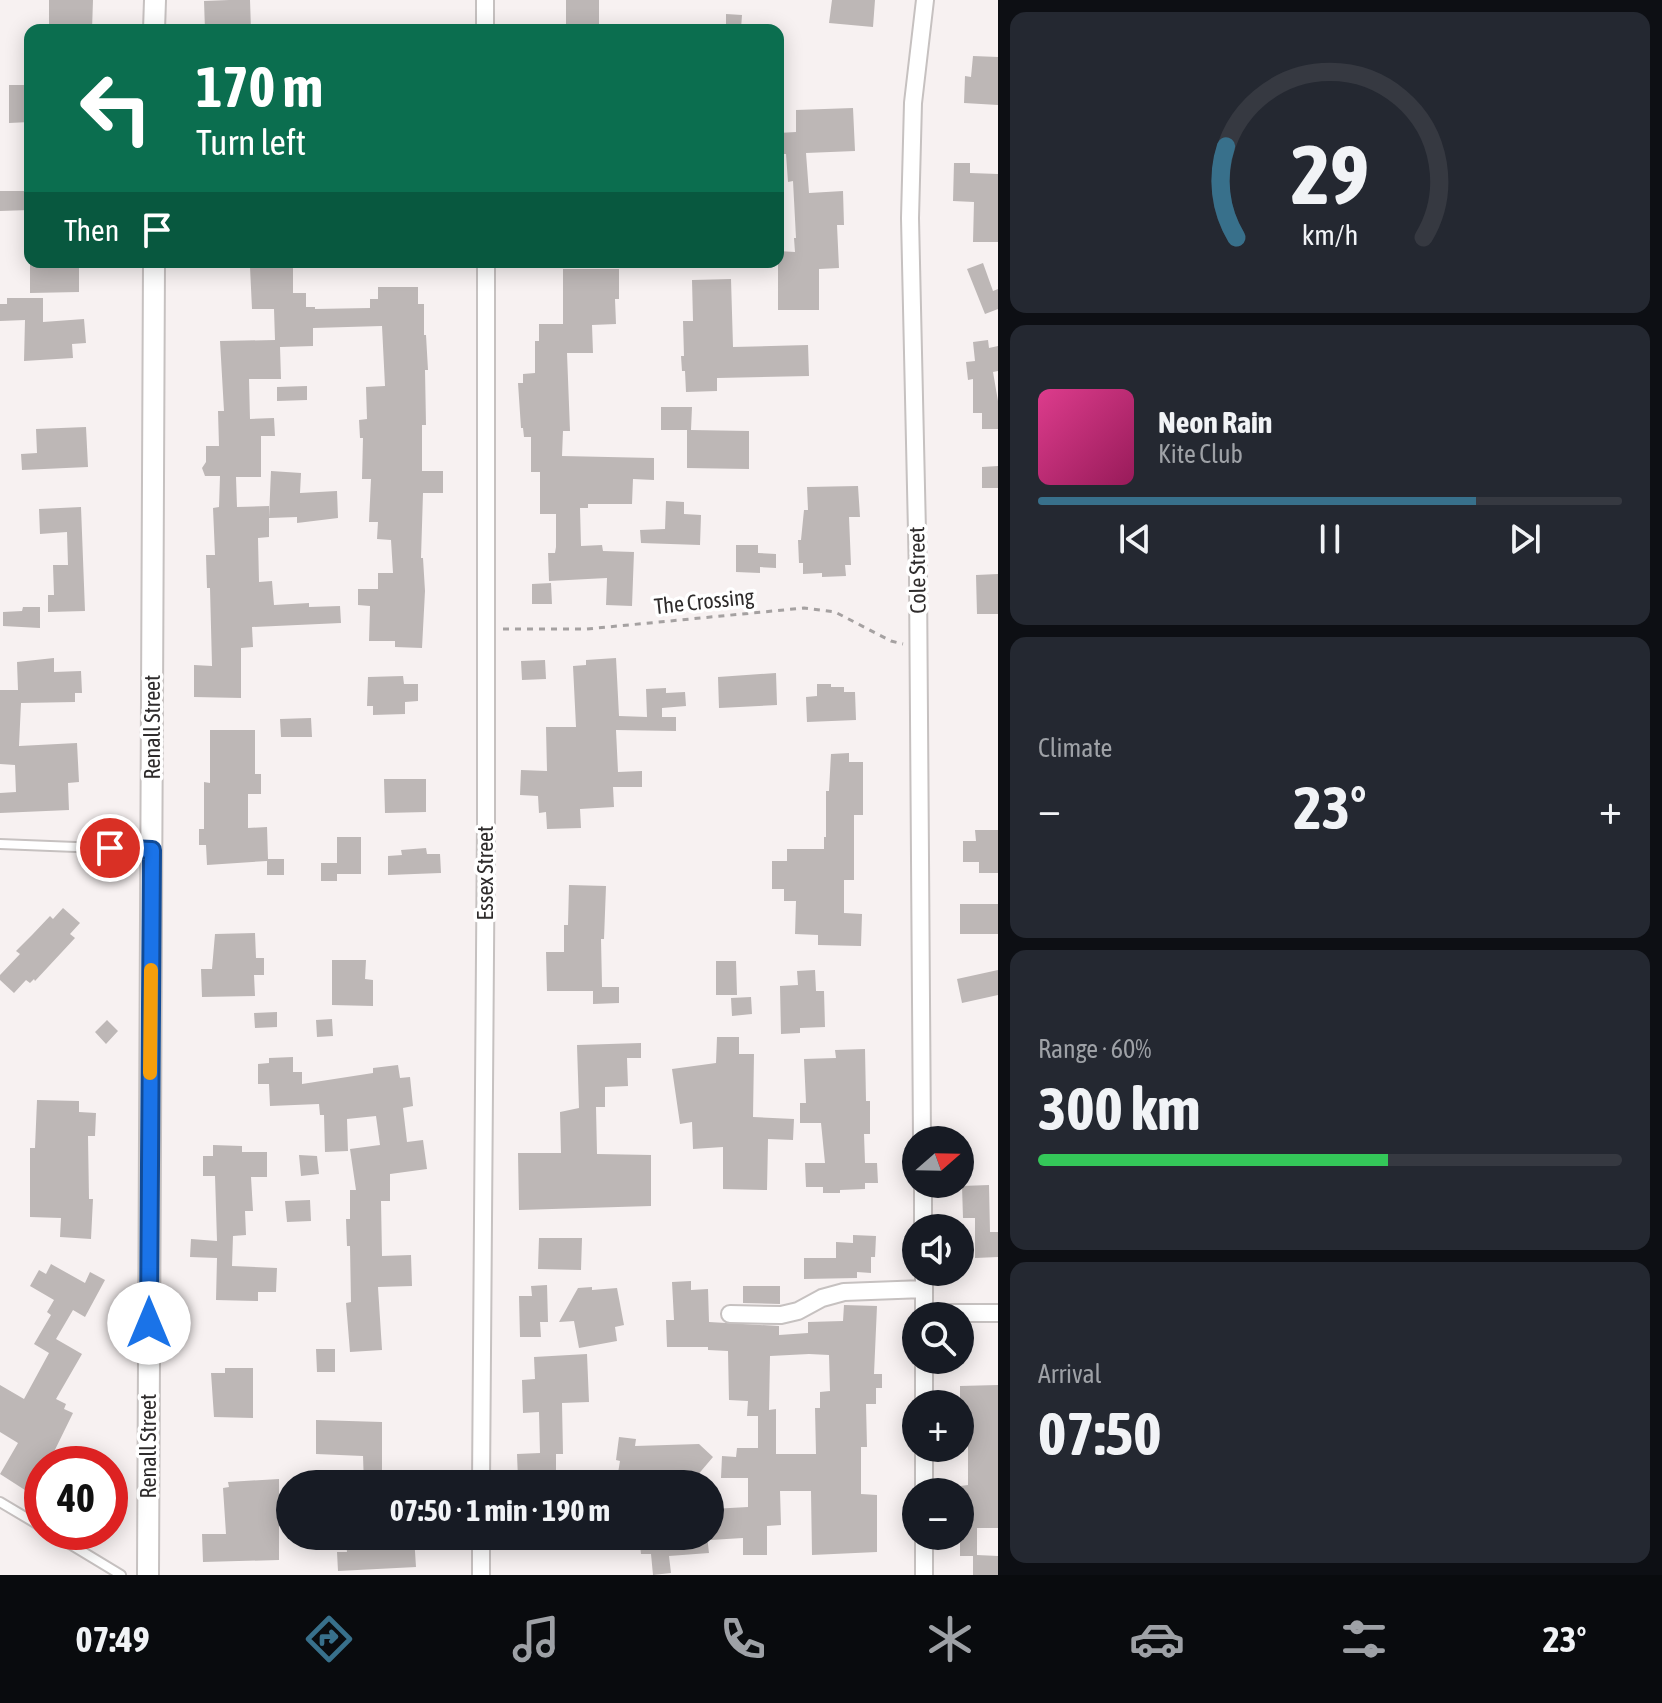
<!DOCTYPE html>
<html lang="en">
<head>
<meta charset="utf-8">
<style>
  body { margin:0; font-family:"Asap Condensed",sans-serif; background:#242831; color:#f1f3f6; height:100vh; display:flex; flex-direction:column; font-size:30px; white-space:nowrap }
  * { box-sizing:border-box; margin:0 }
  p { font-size:26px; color:#9ea1a6 }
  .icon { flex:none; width:44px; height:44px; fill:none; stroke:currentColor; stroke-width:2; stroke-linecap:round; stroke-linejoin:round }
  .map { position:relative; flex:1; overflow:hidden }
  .details { display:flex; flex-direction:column; gap:12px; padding:12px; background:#0d0f14; width:664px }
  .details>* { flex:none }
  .banner { position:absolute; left:24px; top:24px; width:760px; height:244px; border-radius:16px; box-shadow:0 4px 20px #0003; background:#0b6e4f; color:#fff; overflow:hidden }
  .needle { width:52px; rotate:70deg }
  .controls { position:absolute; left:902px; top:1126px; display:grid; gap:16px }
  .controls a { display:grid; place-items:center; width:72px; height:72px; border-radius:50%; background:#171b24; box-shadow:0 4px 20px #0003; font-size:40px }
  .speed { position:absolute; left:24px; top:1446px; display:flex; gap:16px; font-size:40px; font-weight:700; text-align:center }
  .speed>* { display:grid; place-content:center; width:104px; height:104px; border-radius:50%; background:#171b24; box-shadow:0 4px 20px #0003; line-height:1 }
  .speed .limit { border:12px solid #d22; background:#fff; color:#111 }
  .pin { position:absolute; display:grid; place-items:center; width:68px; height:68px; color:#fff; margin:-34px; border:4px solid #fff; border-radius:50%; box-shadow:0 2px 8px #0007 }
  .me { position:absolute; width:88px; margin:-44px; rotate:0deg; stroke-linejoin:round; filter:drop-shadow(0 0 6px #0008) }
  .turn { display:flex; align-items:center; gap:28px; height:168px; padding:0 40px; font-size:36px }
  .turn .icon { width:104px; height:104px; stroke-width:2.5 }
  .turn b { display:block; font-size:56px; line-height:68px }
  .then { display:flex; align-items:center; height:76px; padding:0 40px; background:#0003; gap:16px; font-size:30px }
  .big { font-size:60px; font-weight:700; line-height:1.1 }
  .details .card { flex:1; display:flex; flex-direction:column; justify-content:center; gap:12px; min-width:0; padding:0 28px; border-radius:16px; background:#242831 }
  .details .dial { align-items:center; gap:0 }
  .dial svg { height:208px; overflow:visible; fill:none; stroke:#363941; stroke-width:7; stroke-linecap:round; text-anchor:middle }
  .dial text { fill:#f1f3f6; stroke:none }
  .song { display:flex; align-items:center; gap:24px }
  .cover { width:96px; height:96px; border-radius:12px; background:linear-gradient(135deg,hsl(330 70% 55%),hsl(330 70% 35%)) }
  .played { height:8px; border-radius:4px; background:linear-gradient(90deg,#38708b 75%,#363941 75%) }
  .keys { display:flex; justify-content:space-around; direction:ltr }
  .heat { display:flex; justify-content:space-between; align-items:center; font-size:44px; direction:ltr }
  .charge { height:12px; border-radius:6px; background:linear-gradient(90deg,#34c759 60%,#363941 0) }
  .trip { position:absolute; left:276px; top:1470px; width:448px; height:80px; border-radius:40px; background:#171b24; box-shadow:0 4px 20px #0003; font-weight:700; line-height:80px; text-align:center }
  .tab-bar { display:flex; height:128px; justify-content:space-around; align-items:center; background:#090b0e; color:#9ea1a6 }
  .tab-bar .icon { width:56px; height:56px }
  .tab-bar .current { color:#38708b }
  .tab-bar b { font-size:36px; color:#f1f3f6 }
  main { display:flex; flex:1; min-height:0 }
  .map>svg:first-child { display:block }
  .building { fill:#bdb7b6; fill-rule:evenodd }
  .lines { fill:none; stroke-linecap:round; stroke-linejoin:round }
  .service-casing { stroke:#c6c1c0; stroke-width:12 }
  .minor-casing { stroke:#c6c1c0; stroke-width:20 }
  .tertiary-casing { stroke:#c6c1c0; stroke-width:24 }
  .path { stroke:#a5a1a1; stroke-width:3; stroke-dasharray:6 6; stroke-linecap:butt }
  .service { stroke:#fff; stroke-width:8 }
  .minor { stroke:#fff; stroke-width:16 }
  .tertiary { stroke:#fff; stroke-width:20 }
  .route-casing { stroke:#114b97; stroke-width:20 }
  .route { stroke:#1a73e8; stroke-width:14 }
  .slow { stroke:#f59e0b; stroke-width:14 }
  .labels { text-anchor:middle; stroke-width:7; stroke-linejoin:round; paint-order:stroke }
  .street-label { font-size:22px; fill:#2f2c2c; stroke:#fff }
</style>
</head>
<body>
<main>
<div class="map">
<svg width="998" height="1575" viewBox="0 0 998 1575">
  <rect width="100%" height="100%" fill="#f7f1f1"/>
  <!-- building -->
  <path class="building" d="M49,0H93L92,30H49Z
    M229,0H250L251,30H205L204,1Z
    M566,0H599V24H589V30H566Z
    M832,0H875L873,27L829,23Z
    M726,14L742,15L741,29L726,27Z
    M973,56L998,57V105L964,103L965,76L971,77Z
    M9,85H30V122L9,123Z
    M853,108L855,151L806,153L809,193L843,191L844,225H837L839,268L819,269V310H778V251L795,252L794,238H796L793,181L788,182L786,154H778V133L796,132V110Z
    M954,163H970V173L998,174V242H973L974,202L953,201Z
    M0,191H30V210L0,211Z
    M30,262H79V292L30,293Z
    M293,263V293H306V307H315V309L370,308V299H378V287H418V304H424V335H426L428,370H425L426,425H422V471H443V493H423L421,558H423L425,591L422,648L395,647V641H369L370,606L358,605V589H378V573H393L391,540L377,539L378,522H369L371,479H362L363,438H360L359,420L367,419L366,387L385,386L382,326L313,328V346L280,347L281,379H249L250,419L274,418L275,436H261V477H236L237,507L269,506V537L258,538L259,582L272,581L274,605L309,603V607L340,606L341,623L252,627L253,647L241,648V698L194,697V665L212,666L210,588H207L206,555H215L213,508L219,507L220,476H205L202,468L206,462V446H219L218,411H224L220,341L275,340L274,309H252L250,267H269V264Z
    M983,263L993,291L998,289V309L985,314L967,269Z
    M563,269H619V299H615L616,324L592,325L593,353H567L570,431H563L562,456L654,458V480L633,479L632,504H588V508H580L581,546L602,545L603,551L634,552L632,606L606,605L607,578L549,581L548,553H555L556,547V514H540V472H531V437H524L523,428H521L518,383H523V374L535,373V341H539V324H563Z
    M731,279L733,347L808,345L809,376L717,378V391L686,392L685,371H682L681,356H684L683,321H693L692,280Z
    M7,298H43V322L84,319L86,343L72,344L73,358L24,361L25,320L0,321V304H7Z
    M988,340L989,348L998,346V371L993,372L998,401V429H982V413H973V379L968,380L966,362L975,361L973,342Z
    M307,386V400L277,401V387Z
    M661,407H692L691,430L749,431V469L687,468V430H661Z
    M86,427L88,467L22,470L21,454L37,453L36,429Z
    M998,466V488H982V467Z
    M271,471L301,473L300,493L337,491L338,518L297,523V517L269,518Z
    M858,486L860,517H849L851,565H845L846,576L822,577V573L803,574V563H799L798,540H801L804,510H808L807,487Z
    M666,501L684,502V514L701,515L700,545L641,543L640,530L665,529Z
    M81,507L85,611L48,612V595H54L53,565H68L67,532L40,534L39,509Z
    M736,545H758V553L776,554V568L760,567V573L736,572Z
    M998,574V614H977L976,575Z
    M551,583L552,604H532V584Z
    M23,607H40V628L3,626V612L22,611Z
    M54,658V672L81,671L82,693H75V702L21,703L19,746L77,743L79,782L68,783L69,810L0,813V793L16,792L15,765L0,764V690H18L17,662Z
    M616,658L619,716L647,717L646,689L666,688V693L685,692L686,706L662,708V717H676V731L616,730L618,772L642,771V787H613L614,807L580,809L581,828L547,829L546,812L539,813L538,796L520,795L521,770L547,771L546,727H576L573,666L586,665V660Z
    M545,660L546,679L522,680L521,661Z
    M776,673L777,705L719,708L718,677Z
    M403,676L404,684H418V701L405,702V714L373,715V706H367L368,677Z
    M817,684H831V687H844V692H855L856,720L807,722L806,697L817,696Z
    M311,718L312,737H281L280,719Z
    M210,730H255V774H261V794H248V828L267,827L268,859H284V875H267V861L207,865L206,845H199V829H204V782L210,783Z
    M849,753V762H863V815H854V880H844V913L862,914L861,946L818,945V935L795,934L796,901H784V889H772V861H787V849H824V837H826V791H829L831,754Z
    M384,779H426V812L385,813Z
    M975,830H998V873H979V862H963V841H976Z
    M337,837H361V874H337V881H321V863H337V868Z
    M426,848L427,854H440L441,873L388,875V856L402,855L401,850Z
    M569,885L606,886L604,939H601L602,987H619V1003L593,1004V991H547L546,952H564V925H568Z
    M960,904H998V934H960Z
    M63,908L80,923L70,934L75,938L35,981L34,979L30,983L26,980L14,993L0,980V975L20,954L16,951L32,935L50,916L53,919Z
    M255,933L256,958H264V975H254L255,996L202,997L201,969H212L215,934Z
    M332,960H366L365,979L373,980V1006L332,1005Z
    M716,961H736L737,995H716Z
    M815,970L816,991H824L825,1027L800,1028V1033L781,1034L780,986L798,985L797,971Z
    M998,970V995L962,1003L957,979Z
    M751,997L752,1014L732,1016L731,998Z
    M277,1012V1027L255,1028L254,1013Z
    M332,1019L333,1036L317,1037L316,1020Z
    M107,1020L118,1031L106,1044L95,1032Z
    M717,1037H739V1054H754L753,1117L794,1119L793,1140L768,1139L767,1190L723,1189V1147L693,1149L692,1122L680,1124L672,1069L716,1063Z
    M641,1043V1058H627L628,1086L605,1087V1107H596L597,1154L651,1155V1206L519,1210L518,1153H561L560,1112L579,1108L577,1045Z
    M865,1049L866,1101H870V1134H864L865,1163H877L878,1183H865V1189L840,1190V1193H823V1187H806L805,1163H825L821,1123H800V1103H806L804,1059L836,1058L835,1050Z
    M293,1057V1072H302V1084L373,1073V1068L398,1065L400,1078L410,1077L413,1106L403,1108L407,1142L423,1140L427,1169L390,1174V1201H381L382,1256L411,1255L412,1286L378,1287L382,1350L350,1352L346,1303L351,1302L350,1246H347L346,1219H350V1190H356L350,1149L380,1145L376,1116L347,1119L348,1151L325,1152L324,1115H320L319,1104L270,1106L269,1084H258V1064L269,1063V1058Z
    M37,1100L79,1101V1112L96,1113L95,1136H88L89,1199H93L91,1239L60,1237L61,1218L30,1217V1148H35Z
    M213,1145L242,1146V1152H267V1177H251L253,1211H245L246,1235L233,1236L232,1266L277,1268L276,1292H258V1301L216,1300L217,1258L190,1257L191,1239L217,1241L215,1176H203V1156H213Z
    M299,1155L317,1156L319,1174L301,1176Z
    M989,1185L990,1232H998V1257L975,1258V1218H963L962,1186Z
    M310,1200L311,1221L287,1222L285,1201Z
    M853,1235L876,1236L875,1257H871V1273L857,1272V1278L804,1279V1258H836V1242L853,1243Z
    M539,1238H582L581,1270L538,1269Z
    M51,1264L85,1283L90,1272L105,1280L85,1317L73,1310L56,1339L82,1354L56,1399L66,1404L64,1409L73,1413L48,1464H42V1501L0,1474L18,1443L0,1432V1385L24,1399L49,1353L34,1344L51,1315L47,1312L54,1300L30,1286L39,1270L46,1274Z
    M691,1281V1290L708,1289L709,1322L779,1326V1335L808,1333V1322L843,1321L844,1305L877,1306L874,1374H882V1388H876V1404H866L867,1447H861V1494L877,1495V1552L812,1555L811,1491H780L781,1525L767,1526V1555H743V1538L710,1540L712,1509L748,1507V1478H721L722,1456L736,1457L737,1448H758V1416H747L748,1401L729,1400L728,1351L708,1350V1347H667L666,1320H674L672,1282ZM809,1354L829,1355L830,1391L820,1392V1408H815L816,1454H776V1409L769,1410L770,1356Z
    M547,1285L548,1322H540L541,1337H520L519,1296H532L531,1286Z
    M743,1286H780V1304L743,1303Z
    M592,1287V1290L617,1288L624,1325L615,1327L617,1341L579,1348L574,1321L559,1322L578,1288Z
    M316,1349H335V1372H317Z
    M587,1354L589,1402L562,1403L563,1454H556V1478L518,1479L517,1454L540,1453L539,1412L523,1413L522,1380L535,1379L534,1357Z
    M225,1368H253V1418L214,1417L211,1373H225Z
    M998,1385V1528H977V1555L998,1556V1575H973V1556H960V1486L968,1485V1437L960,1438V1386Z
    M316,1420L382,1422V1484H364L363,1456L316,1454Z
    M619,1437L636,1439L635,1446L699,1444L713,1457L696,1477H687V1481L668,1482V1479L618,1473L620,1461L616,1460Z
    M279,1479V1560L203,1562L202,1534H226L223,1488L229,1487L228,1482Z
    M375,1536H414L416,1567L338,1571L337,1552H347L346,1542L375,1540Z
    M639,1536H707L709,1553L669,1556L671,1573L653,1575L651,1554H641Z"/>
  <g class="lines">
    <!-- service casing -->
    <g class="service-casing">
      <path id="service" d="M0,844L151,850
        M0,1502L42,1527
        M50,1532L121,1575"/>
    </g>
    <!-- minor casing -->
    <g class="minor-casing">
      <path id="minor" d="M485,0V30
        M922,1140L918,577L910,218L913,103L925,0
        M923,1184V1228
        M924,1272V1316
        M924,1313H998
        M730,1314L781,1315L798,1311L822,1298L844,1292L924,1289
        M924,1360V1404
        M924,1448V1492
        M481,1484L486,823V262
        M924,1536V1575
        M481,1575V1536"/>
    </g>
    <!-- tertiary casing -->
    <g class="tertiary-casing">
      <path id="tertiary" d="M154,30L155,0
        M148,1575L154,262"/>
    </g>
    <!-- path -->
    <path class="path" d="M503,629H587L804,608L835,612L891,641L903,644"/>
    <!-- service -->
    <use href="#service" class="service"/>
    <!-- minor -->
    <use href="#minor" class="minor"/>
    <!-- tertiary -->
    <use href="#tertiary" class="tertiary"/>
  </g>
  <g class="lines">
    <!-- route casing -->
    <g class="route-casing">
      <path id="route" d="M110,848L152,850L149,1323"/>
    </g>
    <!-- route -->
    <use href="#route" class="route"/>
    <!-- slow -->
    <path class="slow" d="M150,1073L151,970"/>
  </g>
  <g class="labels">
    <!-- street labels -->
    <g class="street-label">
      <text transform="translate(917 570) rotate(-91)" y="8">Cole Street</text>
      <text transform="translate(704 601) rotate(-6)" y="8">The Crossing</text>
      <text transform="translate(152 727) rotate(-90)" y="8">Renall Street</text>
      <text transform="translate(485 873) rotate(-90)" y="8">Essex Street</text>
      <text transform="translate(148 1446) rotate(-90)" y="8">Renall Street</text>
    </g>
  </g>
</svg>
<div class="controls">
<a><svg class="needle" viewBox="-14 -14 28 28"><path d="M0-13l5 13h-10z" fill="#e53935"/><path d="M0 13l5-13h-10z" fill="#9ea1a6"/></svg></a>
<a><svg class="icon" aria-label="sound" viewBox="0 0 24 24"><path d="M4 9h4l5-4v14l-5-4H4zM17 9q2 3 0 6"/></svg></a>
<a><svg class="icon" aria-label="search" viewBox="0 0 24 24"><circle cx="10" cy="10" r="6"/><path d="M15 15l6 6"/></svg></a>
<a>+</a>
<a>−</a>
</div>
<div class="speed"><div class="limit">40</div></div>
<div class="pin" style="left:110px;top:848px;background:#d93025"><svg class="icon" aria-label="arrive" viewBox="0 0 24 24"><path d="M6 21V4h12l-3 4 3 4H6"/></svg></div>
<svg class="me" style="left:149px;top:1323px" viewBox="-20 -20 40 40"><circle r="19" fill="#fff"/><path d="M0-13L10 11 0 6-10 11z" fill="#1a73e8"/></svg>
<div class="trip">07:50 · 1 min · 190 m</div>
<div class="banner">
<div class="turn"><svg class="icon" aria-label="left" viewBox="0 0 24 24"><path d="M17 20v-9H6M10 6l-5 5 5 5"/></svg><div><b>170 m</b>Turn left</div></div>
<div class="then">Then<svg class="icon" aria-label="arrive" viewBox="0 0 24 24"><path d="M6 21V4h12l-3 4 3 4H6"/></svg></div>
</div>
</div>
<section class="details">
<div class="card dial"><svg viewBox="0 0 100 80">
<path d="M14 69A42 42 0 1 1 86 69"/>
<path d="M14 69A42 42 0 0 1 10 34" stroke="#38708b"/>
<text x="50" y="56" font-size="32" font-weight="700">29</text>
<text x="50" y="72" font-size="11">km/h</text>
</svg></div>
<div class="card">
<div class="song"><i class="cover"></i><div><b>Neon Rain</b><p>Kite Club</p></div></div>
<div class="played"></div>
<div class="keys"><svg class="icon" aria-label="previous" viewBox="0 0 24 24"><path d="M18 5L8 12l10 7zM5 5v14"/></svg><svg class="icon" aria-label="pause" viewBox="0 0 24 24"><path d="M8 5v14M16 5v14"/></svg><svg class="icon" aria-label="next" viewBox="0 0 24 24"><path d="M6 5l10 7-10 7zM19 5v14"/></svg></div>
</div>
<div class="card"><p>Climate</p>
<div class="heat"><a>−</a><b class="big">23°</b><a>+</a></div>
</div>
<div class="card"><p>Range · 60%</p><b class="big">300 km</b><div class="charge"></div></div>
<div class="card"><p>Arrival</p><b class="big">07:50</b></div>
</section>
</main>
<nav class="tab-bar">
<b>07:49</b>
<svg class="icon current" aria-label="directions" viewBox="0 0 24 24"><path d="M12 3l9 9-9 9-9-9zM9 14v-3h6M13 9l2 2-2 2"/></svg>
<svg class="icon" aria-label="music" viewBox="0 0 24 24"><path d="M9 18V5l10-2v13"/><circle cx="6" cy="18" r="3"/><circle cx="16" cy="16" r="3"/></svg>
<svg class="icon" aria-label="phone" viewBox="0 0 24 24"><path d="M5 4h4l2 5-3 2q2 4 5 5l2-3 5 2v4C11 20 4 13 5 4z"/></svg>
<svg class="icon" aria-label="climate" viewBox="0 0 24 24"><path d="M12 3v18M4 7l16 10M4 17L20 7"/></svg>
<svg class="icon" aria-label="car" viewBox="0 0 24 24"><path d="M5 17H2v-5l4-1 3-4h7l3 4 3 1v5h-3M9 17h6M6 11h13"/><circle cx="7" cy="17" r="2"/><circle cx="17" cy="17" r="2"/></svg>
<svg class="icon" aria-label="filters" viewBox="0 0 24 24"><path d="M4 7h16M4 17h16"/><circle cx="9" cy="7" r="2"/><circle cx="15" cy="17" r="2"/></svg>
<b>23°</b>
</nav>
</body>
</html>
